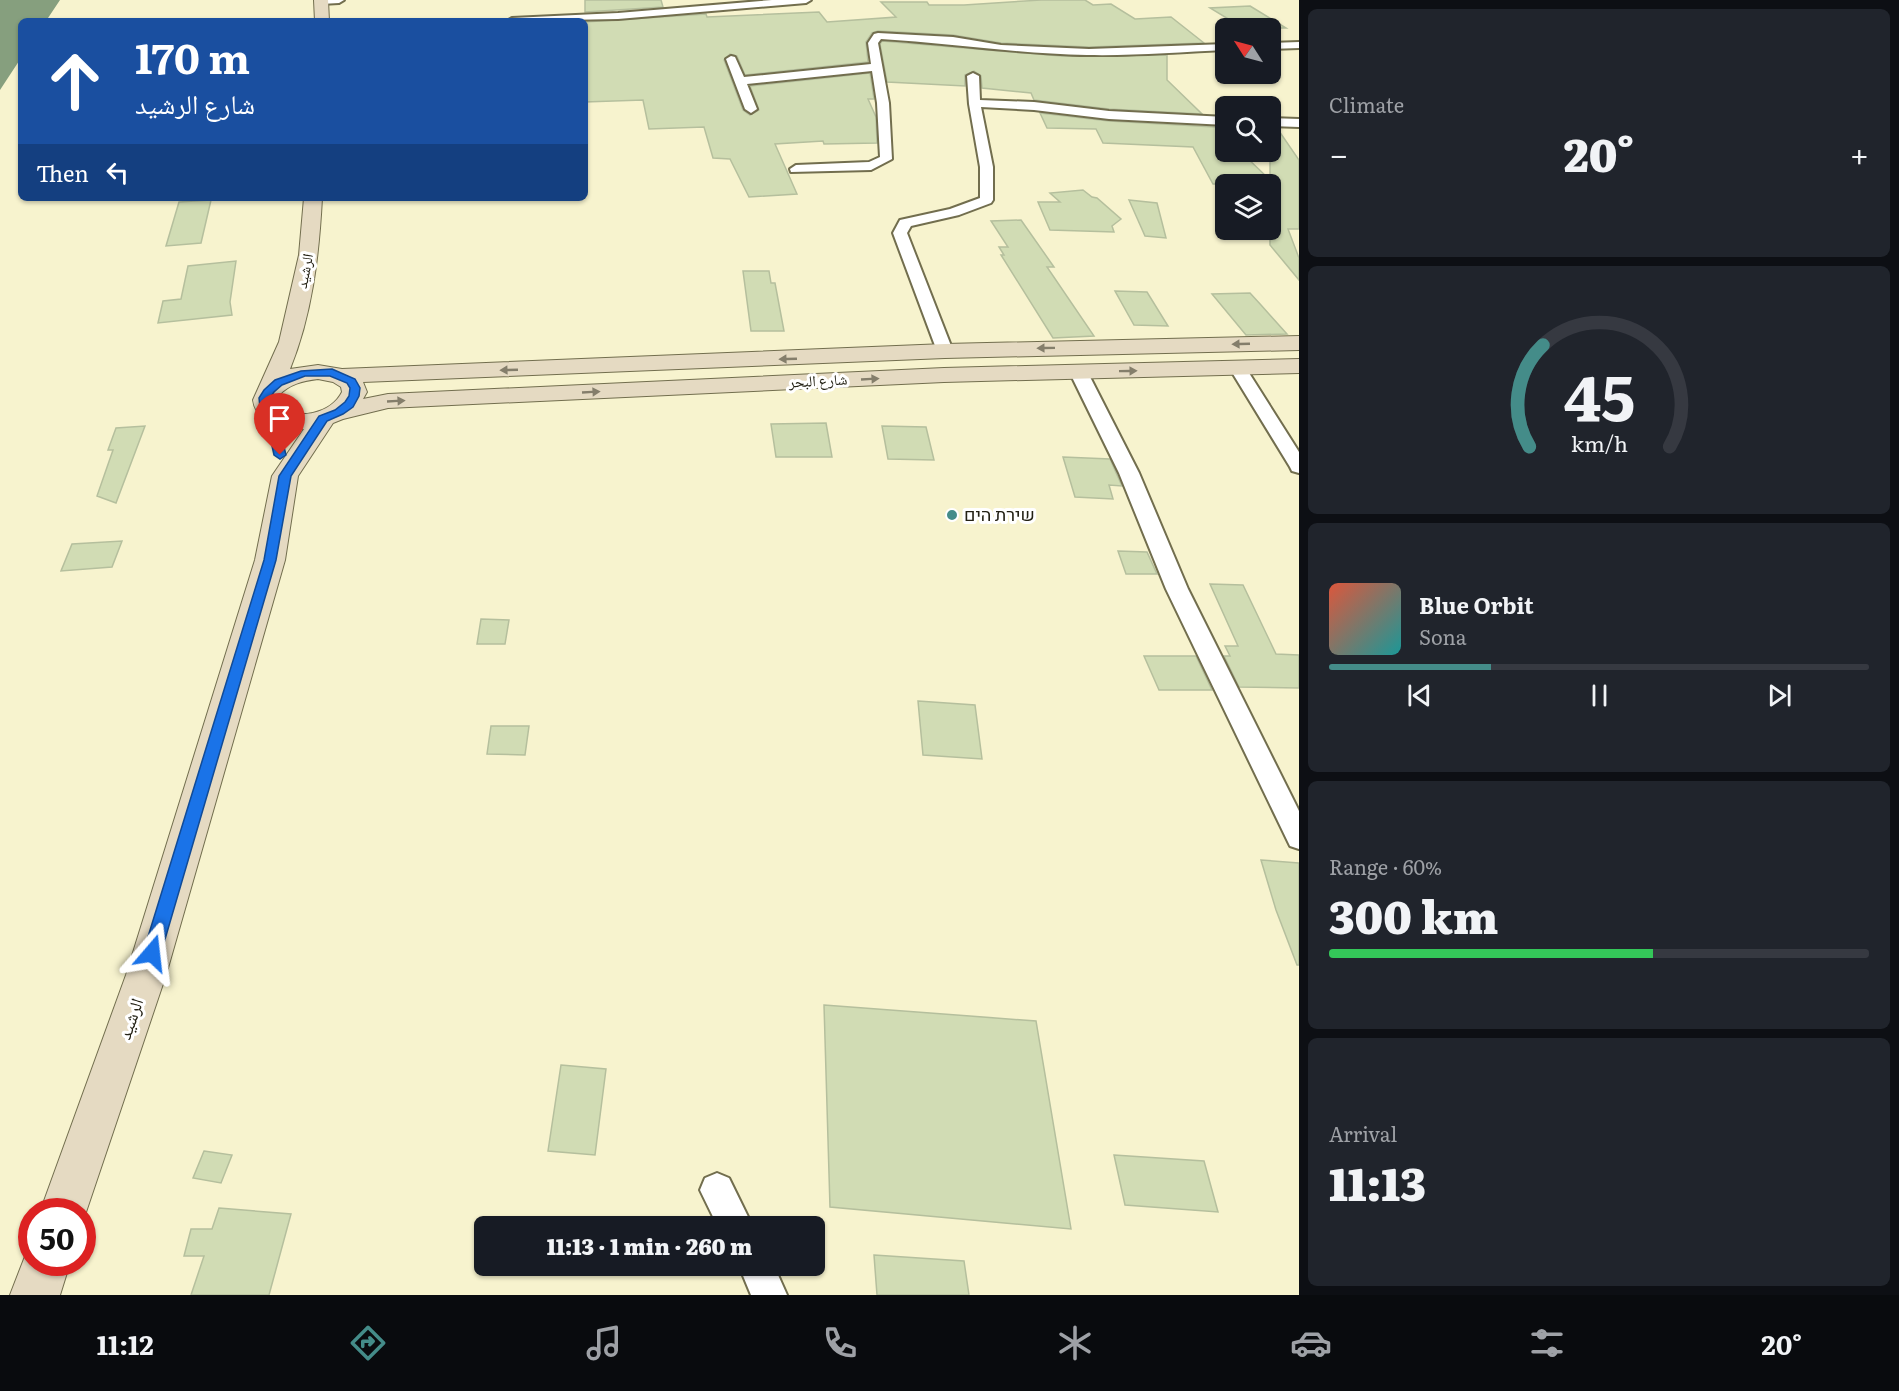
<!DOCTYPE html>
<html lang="en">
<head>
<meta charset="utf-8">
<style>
  body { margin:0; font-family:Literata,"Noto Naskh Arabic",Heebo,serif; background:#20242c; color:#f1f3f6; height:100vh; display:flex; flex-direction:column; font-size:22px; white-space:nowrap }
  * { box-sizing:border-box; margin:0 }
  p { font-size:20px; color:#9ea1a6 }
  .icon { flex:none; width:33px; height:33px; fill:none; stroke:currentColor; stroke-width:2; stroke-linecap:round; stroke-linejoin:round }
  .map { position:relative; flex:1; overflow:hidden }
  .panel { display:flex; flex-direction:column; gap:9px; padding:9px; background:#0d0f14; width:600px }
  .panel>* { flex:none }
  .top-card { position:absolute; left:18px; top:18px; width:570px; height:183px; border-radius:9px; box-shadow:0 2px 4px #0004; background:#1a4fa0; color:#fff; overflow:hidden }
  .needle { width:39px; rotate:306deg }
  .controls { position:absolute; left:1215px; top:18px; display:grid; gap:12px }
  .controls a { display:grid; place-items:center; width:66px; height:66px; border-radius:9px; background:#171b24; box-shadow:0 2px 4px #0004; font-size:30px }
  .speed { position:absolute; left:18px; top:1198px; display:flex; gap:12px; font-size:30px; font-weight:700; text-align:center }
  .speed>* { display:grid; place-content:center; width:78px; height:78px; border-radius:50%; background:#171b24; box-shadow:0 2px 4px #0004; line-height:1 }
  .speed .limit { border:9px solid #d22; background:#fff; color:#111 }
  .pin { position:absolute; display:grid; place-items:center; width:51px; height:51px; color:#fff; margin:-62px -26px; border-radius:50% 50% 50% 0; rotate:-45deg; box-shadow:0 0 6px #0007 }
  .pin .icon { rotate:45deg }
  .me { position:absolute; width:66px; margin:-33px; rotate:17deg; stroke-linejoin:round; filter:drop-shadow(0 0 4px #0008) }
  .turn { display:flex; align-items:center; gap:21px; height:126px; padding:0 18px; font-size:27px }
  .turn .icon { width:78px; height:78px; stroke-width:2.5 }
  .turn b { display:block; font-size:42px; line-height:51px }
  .then { display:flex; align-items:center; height:57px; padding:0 18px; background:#0003; gap:12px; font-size:22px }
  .big { font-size:45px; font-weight:800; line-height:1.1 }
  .panel .widget { flex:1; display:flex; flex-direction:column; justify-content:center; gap:9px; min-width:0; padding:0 21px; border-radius:9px; background:#20242c }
  .panel .dial { align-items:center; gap:0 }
  .dial svg { height:156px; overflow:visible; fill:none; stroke:#363941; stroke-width:7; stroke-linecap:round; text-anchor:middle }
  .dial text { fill:#f1f3f6; stroke:none }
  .song { display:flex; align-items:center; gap:18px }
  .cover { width:72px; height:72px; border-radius:9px; background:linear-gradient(135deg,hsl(10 70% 55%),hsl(180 70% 35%)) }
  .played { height:6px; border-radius:3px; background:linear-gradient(90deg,#448c89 30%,#363941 30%) }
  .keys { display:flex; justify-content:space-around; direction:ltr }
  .heat { display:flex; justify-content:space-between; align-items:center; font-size:33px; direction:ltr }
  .charge { height:9px; border-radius:4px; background:linear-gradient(90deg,#34c759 60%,#363941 0) }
  .trip { position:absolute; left:474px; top:1216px; width:351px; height:60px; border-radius:9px; background:#171b24; box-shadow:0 2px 4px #0004; font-weight:800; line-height:60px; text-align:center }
  .menu { display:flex; height:96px; justify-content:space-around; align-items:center; background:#090b0e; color:#9ea1a6 }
  .menu .icon { width:42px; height:42px }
  .menu .selected { color:#448c89 }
  .menu b { font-size:27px; color:#f1f3f6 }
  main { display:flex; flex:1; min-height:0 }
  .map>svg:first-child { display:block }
  .water { fill:#869f7e }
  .building { fill:#d1dcb4; stroke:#b5bf9d; stroke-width:1.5 }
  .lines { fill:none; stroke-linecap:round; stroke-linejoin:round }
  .street-casing { stroke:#726e4e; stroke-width:4 }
  .secondary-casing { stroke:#726e4e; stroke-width:2 }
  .street { fill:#fff; fill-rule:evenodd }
  .secondary { fill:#e5dac2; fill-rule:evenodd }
  .oneway { fill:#847e6b }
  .route { fill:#1a73e8; stroke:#114b97; stroke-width:1.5 }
  .poi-dot { fill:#448c89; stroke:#fff; stroke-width:2 }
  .labels { text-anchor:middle; stroke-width:6; stroke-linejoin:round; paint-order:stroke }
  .far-street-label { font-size:15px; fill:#232114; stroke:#fff }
  .poi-label { font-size:18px; fill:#232114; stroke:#fff; text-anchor:start }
  .street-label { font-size:18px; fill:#232114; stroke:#fff }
</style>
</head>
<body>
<main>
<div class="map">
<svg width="1299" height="1295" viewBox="0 0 1299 1295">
  <rect width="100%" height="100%" fill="#f7f3ce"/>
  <!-- water -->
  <path class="water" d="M0,0H60L46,21H21V58L0,90Z"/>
  <!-- building -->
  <path class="building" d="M585,0H661L663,7L585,12Z
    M1041,0H1085L1093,5L1111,4L1135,19L1171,17L1204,43L1089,47L1001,43L953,35L878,31L872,33L866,42L868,62L745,75L737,56L730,54L724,60L743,110L750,115L759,110L750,86L870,73L874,99H868L876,117L877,143L824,144L823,141L775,144L797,194L749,197L730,159L713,158L704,127L649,129L643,100L585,102V22L706,14L707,17L819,12L827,22L896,17L881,2H927L929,5H964Z
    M1250,6L1286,28H1243L1210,8Z
    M882,41L1061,56L1167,55V80L1202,114L1109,109L1034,100L1031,93L982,88L981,76L974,71L965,75V86L887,82L880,44Z
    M1040,113L1109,121L1215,127L1226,136V152H1241L1270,180V128H1277L1299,160V229H1288L1299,258V280L1270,245V184H1213L1193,147L1103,143L1096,129L1047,128Z
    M1083,190L1092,197L1097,198L1121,219L1112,226L1114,232L1050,230L1038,202H1060L1050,193Z
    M211,200L201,243L166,246L179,202Z
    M1129,200L1157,203L1166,238L1145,236Z
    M1021,220L1054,267H1047L1094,336L1053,338L1001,255H1004L999,247H1008L991,221Z
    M236,261L230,302L232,315L158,323L163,301L181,299L188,266Z
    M743,271H769L771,283H775L784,331H751Z
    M1115,291L1147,292L1168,326L1134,325Z
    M1250,293L1261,305L1287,334L1246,335L1212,294Z
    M826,423L832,457H776L771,424Z
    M145,426L116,503L97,496L113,450H108L116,428Z
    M882,426L926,427L934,460L888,459Z
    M1063,457L1110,459L1122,486L1109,485L1113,499L1075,497Z
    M122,541L112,567L61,571L72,544Z
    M1118,551L1147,552L1157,574H1126Z
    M1210,584L1243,585L1276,654L1299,655V688L1239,687L1224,656H1230L1225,646H1238Z
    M481,619L509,620L505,644H477Z
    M1144,656H1196L1212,690H1159Z
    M918,701L975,705L982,759L923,755Z
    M491,726H529L525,755L487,754Z
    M1261,860L1299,863V965H1297L1276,910Z
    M824,1005L1036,1021L1071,1229L830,1207Z
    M561,1065L606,1069L595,1155L548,1151Z
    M204,1151L232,1155L221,1183L193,1178Z
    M1114,1155L1204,1161L1218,1212L1125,1205Z
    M219,1208L291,1214L269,1295H191L204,1256H184L191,1229H212Z
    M874,1255L964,1261L969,1295H877Z"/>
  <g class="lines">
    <!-- street casing -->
    <g class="street-casing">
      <path id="street" d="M317,0H344L339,3L321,4Z
        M772,0H811L806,3L618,19L507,21L512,18L618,13Z
        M878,33L953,37L1001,45L1089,49L1226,44V50C1180,52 1133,56 1087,55C1018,54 950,43 881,39L878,43L889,103L892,159L871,170L791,172L790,169L796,165L869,162L880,157L877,103L872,71L747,84L757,109L751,113L745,109L726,59L731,56L735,57L744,77L871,64L868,43L874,34Z
        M1299,42V48L1270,49V43Z
        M973,73L979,76L980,100L1034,102L1109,111L1226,117V125L1109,119L1034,110L981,107L993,167V200L991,203L959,215L911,226L907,233L953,351L945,356L937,351L893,233L900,220L950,209L980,198V167L969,104L967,76Z
        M1270,118L1299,119V127L1270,126Z
        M1238,364L1244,365L1299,452V473L1292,471L1290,467L1230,369L1232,365Z
        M1079,368L1085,369L1088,373L1139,473L1188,589L1299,811V849L1290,846L1166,589L1119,473L1070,373L1073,369Z
        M717,1173L729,1178L753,1227H718L700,1190L705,1178Z
        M739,1266H774L787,1295H751Z"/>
    </g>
    <!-- secondary casing -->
    <g class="secondary-casing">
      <path id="secondary" d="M314,0H328L329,21H315Z
        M304,198H322C319,256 312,315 290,369L318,365L342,369L945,344L1299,336V350L945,358L363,382L367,392L363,399L388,394L944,368L1299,359V373L944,382L388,408L343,419L333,423L298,476L285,560L166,975L82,1224V1212H40L126,975L255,560L272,476L304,429C284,428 256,424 253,400L279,342L299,255ZM318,379L333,382L341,387L342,392C331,414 297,421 278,406L279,395C290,384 302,381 318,379Z
        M32,1245V1263H70L60,1295H10L29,1246Z"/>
    </g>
    <!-- street -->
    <use href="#street" class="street"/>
    <!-- secondary -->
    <use href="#secondary" class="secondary"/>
  </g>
  <!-- one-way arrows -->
  <defs><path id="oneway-solid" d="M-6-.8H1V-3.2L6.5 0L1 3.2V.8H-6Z" transform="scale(1.5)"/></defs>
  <g class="oneway">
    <use href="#oneway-solid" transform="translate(1241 344) rotate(178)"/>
    <use href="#oneway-solid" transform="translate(1046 348) rotate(179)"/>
    <use href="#oneway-solid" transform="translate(788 359) rotate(178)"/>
    <use href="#oneway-solid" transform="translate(509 370) rotate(178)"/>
    <use href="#oneway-solid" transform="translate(1128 371) rotate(-1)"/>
    <use href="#oneway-solid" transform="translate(870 379) rotate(-3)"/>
    <use href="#oneway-solid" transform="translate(591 392) rotate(-3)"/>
    <use href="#oneway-solid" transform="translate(396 401) rotate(-3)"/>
  </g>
  <!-- route -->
  <path class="route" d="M332,369L355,379L360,388L359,396L353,407L343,414L327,421L291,476L276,560L161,953L158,959L152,961L146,959L143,953L264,560L279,476L319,416L335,410L345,402L349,396L350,388L347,383L330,376H305L282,385L274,392L270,398V407L276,414L286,455L280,459L274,455L265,414L260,407L259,398L264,390L275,380L301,371Z"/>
  <!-- markers -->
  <circle class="poi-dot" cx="952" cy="515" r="6"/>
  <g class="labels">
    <!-- far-street labels -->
    <g class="far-street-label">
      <text transform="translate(305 271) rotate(-79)" y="5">الرشيد</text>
      <text transform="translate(818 381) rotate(-3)" y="5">شارع البحر</text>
    </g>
    <!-- poi labels -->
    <g class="poi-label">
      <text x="964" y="521">שירת הים</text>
    </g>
    <!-- street labels -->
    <g class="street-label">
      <text transform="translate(131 1019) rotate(-71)" y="6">الرشيد</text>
    </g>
  </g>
</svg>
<div class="controls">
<a><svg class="needle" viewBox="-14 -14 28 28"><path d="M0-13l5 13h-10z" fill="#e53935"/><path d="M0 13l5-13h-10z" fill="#9ea1a6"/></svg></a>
<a><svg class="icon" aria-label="search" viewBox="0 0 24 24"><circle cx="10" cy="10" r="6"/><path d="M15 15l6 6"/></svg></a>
<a><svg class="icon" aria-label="layers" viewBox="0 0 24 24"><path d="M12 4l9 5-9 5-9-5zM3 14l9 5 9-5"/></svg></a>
</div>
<div class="speed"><div class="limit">50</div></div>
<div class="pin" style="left:280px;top:455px;background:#d93025"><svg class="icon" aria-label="arrive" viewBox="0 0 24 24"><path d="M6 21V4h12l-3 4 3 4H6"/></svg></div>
<svg class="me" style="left:152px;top:953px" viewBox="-20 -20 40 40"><path d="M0-17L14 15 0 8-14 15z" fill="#1a73e8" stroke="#fff" stroke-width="4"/></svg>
<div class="trip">11:13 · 1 min · 260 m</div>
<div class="top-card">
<div class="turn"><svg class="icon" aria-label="ahead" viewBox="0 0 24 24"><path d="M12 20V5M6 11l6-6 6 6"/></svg><div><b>170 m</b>شارع الرشيد</div></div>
<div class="then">Then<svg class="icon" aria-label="left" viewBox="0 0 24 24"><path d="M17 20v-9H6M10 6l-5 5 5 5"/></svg></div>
</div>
</div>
<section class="panel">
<div class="widget"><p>Climate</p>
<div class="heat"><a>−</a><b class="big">20°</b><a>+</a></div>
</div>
<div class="widget dial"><svg viewBox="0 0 100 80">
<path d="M14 69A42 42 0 1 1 86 69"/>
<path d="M14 69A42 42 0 0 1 21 17" stroke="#448c89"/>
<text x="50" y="56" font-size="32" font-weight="700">45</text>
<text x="50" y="72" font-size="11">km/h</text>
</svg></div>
<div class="widget">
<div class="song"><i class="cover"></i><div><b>Blue Orbit</b><p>Sona</p></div></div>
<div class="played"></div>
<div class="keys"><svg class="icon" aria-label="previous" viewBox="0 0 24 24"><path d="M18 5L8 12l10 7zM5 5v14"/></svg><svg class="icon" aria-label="pause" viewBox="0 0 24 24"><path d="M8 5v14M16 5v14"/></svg><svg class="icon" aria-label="next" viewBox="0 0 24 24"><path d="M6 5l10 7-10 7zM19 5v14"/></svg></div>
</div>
<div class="widget"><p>Range · 60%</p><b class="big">300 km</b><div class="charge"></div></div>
<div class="widget"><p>Arrival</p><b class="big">11:13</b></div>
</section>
</main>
<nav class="menu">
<b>11:12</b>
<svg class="icon selected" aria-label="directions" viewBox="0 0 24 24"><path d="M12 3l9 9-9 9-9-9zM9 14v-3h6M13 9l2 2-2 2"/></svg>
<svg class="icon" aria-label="music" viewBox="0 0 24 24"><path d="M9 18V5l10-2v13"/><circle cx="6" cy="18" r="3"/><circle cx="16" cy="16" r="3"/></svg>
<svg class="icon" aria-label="phone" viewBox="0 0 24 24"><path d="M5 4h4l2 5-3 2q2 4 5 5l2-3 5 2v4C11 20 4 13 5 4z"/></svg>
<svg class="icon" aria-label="climate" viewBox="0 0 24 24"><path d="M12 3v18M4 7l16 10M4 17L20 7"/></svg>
<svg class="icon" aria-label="car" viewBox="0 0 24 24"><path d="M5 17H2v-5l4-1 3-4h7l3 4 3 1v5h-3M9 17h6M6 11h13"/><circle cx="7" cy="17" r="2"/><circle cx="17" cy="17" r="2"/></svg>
<svg class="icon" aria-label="filters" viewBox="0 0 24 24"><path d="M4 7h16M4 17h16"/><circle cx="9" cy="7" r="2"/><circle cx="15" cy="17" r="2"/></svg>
<b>20°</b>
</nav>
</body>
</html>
